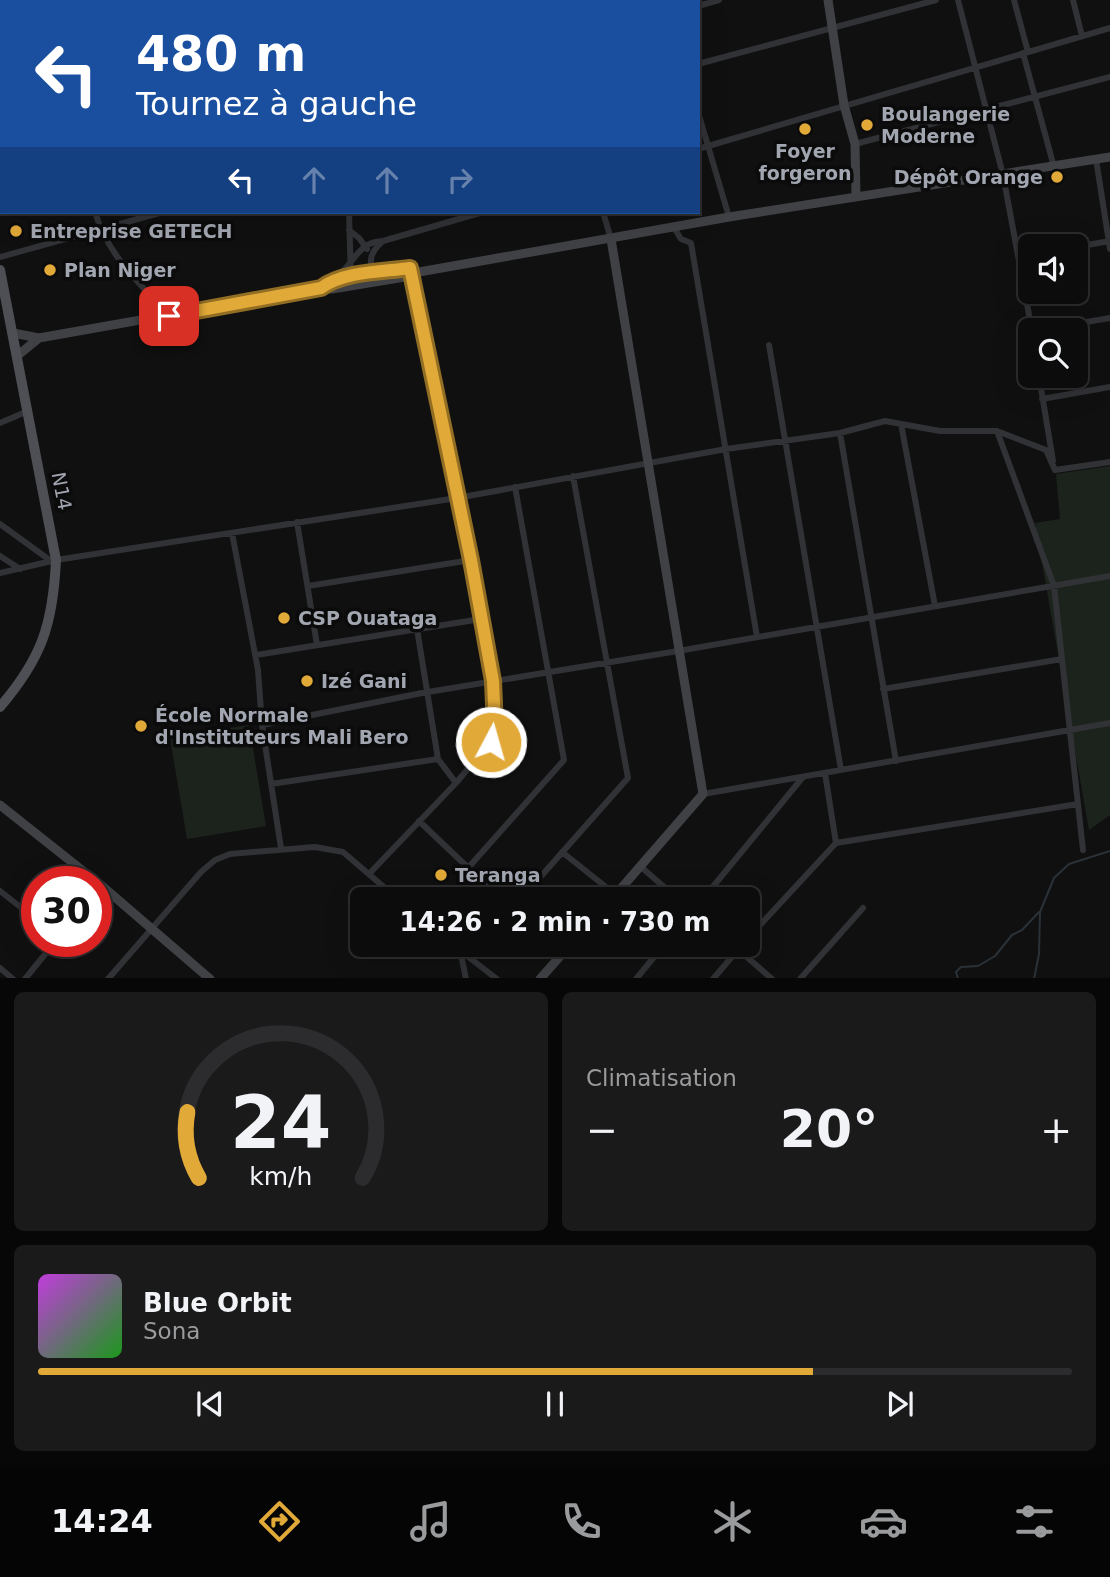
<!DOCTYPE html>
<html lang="fr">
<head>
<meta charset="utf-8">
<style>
  body { margin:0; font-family:"DejaVu Sans",sans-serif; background:#1a1a1b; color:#f1f3f6; height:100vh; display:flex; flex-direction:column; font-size:26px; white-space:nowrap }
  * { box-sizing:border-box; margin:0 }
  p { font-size:23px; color:#9a9b9d }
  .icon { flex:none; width:38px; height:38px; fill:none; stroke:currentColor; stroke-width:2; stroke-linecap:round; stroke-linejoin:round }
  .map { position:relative; height:978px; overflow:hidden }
  .sheet { display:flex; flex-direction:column; gap:14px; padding:14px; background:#070707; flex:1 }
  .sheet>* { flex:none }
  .hud { position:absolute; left:0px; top:0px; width:700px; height:214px; box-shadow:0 7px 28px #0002,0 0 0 2px #2c2c2e; background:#1a4fa0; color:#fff; overflow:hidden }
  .fabs { position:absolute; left:1018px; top:234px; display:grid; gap:14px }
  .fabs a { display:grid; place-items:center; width:70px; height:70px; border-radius:10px; background:#0c0c0d; box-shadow:0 7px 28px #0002,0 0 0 2px #2c2c2e; font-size:35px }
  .speed { position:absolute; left:21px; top:866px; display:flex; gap:14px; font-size:35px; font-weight:700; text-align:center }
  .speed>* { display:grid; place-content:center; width:91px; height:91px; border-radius:50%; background:#0c0c0d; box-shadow:0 7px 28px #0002,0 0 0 2px #2c2c2e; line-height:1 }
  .speed .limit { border:10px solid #d22; background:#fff; color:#111 }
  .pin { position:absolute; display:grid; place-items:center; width:60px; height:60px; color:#fff; margin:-30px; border-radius:14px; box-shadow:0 4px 10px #0006 }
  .me { position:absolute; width:77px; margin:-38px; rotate:6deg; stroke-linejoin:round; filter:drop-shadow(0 0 5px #0008) }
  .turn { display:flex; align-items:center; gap:24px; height:147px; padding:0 21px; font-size:32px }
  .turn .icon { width:91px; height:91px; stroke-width:2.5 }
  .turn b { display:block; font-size:49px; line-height:60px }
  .lanes { display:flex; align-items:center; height:66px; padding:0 21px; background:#0003; justify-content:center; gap:35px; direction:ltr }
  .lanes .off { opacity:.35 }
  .big { font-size:52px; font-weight:700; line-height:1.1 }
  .sheet .card { flex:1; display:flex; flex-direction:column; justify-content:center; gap:10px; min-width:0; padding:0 24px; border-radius:10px; background:#1a1a1b }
  .sheet .dial { align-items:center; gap:0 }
  .dial svg { height:182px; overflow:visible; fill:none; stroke:#2c2c2e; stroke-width:7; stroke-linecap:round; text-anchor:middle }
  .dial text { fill:#f1f3f6; stroke:none }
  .song { display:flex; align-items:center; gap:21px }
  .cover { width:84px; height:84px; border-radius:10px; background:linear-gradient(135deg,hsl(290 70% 55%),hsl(120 70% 35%)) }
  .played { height:7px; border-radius:4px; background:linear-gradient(90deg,#e1a937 75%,#2c2c2e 75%) }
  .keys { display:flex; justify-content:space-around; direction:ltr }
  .heat { display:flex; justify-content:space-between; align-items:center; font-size:38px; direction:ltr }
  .sheet .tiles { flex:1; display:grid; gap:14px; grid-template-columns:1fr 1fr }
  .card:last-child { grid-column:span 2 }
  .trip { position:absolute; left:350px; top:887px; width:410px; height:70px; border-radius:10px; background:#0c0c0d; box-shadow:0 7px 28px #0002,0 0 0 2px #2c2c2e; font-weight:700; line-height:70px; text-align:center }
  .tab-bar { display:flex; height:112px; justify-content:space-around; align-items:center; background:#050505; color:#9a9b9d }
  .tab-bar .icon { width:49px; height:49px }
  .tab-bar .selected { color:#e1a937 }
  .tab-bar b { font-size:32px; color:#f1f3f6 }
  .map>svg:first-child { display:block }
  .green { fill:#1c231d }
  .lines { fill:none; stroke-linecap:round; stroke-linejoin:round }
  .stream { stroke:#2a3238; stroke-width:2 }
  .street { stroke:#313235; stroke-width:6 }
  .secondary { stroke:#3f4145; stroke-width:9 }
  .primary { stroke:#4d4f54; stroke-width:10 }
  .route-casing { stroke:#926e24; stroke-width:18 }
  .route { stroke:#e1a937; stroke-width:12 }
  .poi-dot { fill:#e1a937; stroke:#0b0b0c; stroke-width:2.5 }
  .labels { text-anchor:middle; stroke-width:7; stroke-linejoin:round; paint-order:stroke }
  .poi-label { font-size:19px; font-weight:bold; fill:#a2a6b0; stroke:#0b0b0c; text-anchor:start }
  .street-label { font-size:19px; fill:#a2a6b0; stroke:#0b0b0c }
</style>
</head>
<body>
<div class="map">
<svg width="1110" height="979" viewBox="0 0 1110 979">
  <rect width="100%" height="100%" fill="#101011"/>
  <!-- green -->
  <path class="green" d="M1110,466V815L1089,830L1035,523L1060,519L1056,474Z
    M249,725L266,826L187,839L170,738Z"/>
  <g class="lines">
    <!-- stream -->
    <path class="stream" d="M958,979L956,972L961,967L978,966L995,956L1012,935L1022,930L1039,912
      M1034,979L1039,954L1040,912L1054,878L1069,864L1110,851"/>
    <!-- street -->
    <path class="street" d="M345,0V2
      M543,0L544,2
      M670,0L671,2
      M958,0L1003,175L1032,331
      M1014,0L1028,52
      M1073,0L1082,36
      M32,2L38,0
      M234,2L241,0
      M463,2L470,0
      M698,6L719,0
      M0,10H2
      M1023,53L1054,167
      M698,64L936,0
      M0,66H2
      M698,112L729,217
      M855,144L1110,77
      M698,149L1110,28
      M1096,159L1110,249
      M95,212C108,256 139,282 169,316
      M349,212L351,280
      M603,212L611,239
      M673,226L681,239L691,243L757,637
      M349,230L359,238L367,249
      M1076,247L1110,241
      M1018,255L1031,254
      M0,257L163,212
      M334,279C353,267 357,241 383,241L483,212
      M374,282C370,262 367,255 383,241
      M1034,331L1110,318
      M769,345L841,770
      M1039,376L1053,461
      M1042,399L1110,387
      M0,423L28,411
      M901,424L935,606
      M997,431L1054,586L1083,850
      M840,433L896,761
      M1055,470L1110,462
      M297,522L317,645
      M0,524L51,561
      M232,533L258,670L262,725L281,848
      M0,556L20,569
      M0,573L56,560L457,498L726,449L840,433L885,421L940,431H997L1046,450L1055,470
      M308,586L471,560
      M417,629L438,759
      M256,655L481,619
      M883,689L1062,659
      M262,725L422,693L678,651L1110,576
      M825,773L836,843
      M271,784L438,759L456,783
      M703,794L1110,723
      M419,821L502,900
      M562,852L616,895
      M640,866L679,900
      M468,868L564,760L515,487
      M369,874L456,783L491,742L495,727L493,681L471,564L411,273
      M0,891L37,920
      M520,900L628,778L573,476
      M702,900L803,777
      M747,939L836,843L1078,804
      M453,945L497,979
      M733,945L772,979
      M460,950L466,979
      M471,958L481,945
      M0,968L13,979
      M25,979L55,942
      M108,979L201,872L215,860L230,854L315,847L343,852L399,900
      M636,979L664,945
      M713,979L742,945
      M800,979L863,908"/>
    <!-- secondary -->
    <path class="secondary" d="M828,0L844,105L855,144L856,197
      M139,2L140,0
      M0,173L2,172
      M611,239L703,794L611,900
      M321,288C337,276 401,264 419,272
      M13,333L39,338L321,288L332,289L411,276L419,272L729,217L1110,157
      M17,356L39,338
      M0,805L102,886L210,979
      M540,979L570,945"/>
    <!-- primary -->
    <path class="primary" d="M0,270L56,560C53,624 42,658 0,707"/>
  </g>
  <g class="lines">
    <!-- route casing -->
    <g class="route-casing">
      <path id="route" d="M169,316L321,288C344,271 383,272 410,268L471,560L493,681L495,727L491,742"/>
    </g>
    <!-- route -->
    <use href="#route" class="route"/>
  </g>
  <!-- markers -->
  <g class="poi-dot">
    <circle cx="867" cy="125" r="7"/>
    <circle cx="805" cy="129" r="7"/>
    <circle cx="1057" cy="177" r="7"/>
    <circle cx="16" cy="231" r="7"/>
    <circle cx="50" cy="270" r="7"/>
    <circle cx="284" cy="618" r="7"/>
    <circle cx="307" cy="681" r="7"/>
    <circle cx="141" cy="726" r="7"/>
    <circle cx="441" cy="875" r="7"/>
  </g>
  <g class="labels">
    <!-- poi labels -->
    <g class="poi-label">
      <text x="881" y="121">Boulangerie<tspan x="881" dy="22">Moderne</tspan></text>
      <text x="805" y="158" text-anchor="middle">Foyer<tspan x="805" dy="22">forgeron</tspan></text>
      <text x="1043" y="184" text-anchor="end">Dépôt Orange</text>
      <text x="30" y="238">Entreprise GETECH</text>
      <text x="64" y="277">Plan Niger</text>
      <text x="298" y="625">CSP Ouataga</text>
      <text x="321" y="688">Izé Gani</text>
      <text x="155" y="722">École Normale<tspan x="155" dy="22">d'Instituteurs Mali Bero</tspan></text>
      <text x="455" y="882">Teranga</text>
    </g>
    <!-- street labels -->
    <g class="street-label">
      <text transform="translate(62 491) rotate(79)" y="7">N14</text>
    </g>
  </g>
</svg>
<div class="fabs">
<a><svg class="icon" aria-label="sound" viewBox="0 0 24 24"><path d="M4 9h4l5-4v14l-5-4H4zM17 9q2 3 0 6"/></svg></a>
<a><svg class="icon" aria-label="search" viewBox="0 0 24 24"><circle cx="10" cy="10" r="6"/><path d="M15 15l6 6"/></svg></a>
</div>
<div class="speed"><div class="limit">30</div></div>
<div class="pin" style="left:169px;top:316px;background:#d93025"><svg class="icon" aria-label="arrive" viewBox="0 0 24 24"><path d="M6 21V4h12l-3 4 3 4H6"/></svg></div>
<svg class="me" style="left:491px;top:742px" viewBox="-20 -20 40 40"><circle r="17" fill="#e1a937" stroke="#fff" stroke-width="3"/><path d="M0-11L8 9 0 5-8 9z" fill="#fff"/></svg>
<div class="trip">14:26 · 2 min · 730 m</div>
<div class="hud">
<div class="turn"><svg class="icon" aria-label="left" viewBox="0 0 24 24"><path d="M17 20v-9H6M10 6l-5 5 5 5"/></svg><div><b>480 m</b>Tournez à gauche</div></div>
<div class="lanes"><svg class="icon" aria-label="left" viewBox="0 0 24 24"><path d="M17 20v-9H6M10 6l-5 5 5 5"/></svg><svg class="icon off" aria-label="ahead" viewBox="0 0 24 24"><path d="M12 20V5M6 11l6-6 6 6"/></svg><svg class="icon off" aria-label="ahead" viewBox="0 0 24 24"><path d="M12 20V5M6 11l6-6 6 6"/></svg><svg class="icon off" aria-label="right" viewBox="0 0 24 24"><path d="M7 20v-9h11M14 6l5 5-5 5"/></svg></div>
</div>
</div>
<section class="sheet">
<div class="tiles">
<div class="card dial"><svg viewBox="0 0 100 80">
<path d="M14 69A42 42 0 1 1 86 69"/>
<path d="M14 69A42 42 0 0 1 9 40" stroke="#e1a937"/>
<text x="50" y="56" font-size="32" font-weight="700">24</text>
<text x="50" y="72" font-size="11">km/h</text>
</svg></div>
<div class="card"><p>Climatisation</p>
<div class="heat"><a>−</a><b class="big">20°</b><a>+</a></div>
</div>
<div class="card">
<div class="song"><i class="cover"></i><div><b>Blue Orbit</b><p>Sona</p></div></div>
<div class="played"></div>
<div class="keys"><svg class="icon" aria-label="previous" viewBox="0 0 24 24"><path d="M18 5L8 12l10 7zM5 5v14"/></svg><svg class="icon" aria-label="pause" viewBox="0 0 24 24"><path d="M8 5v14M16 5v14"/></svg><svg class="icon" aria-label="next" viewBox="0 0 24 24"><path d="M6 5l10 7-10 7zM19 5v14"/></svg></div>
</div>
</div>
</section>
<nav class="tab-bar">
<b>14:24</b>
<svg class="icon selected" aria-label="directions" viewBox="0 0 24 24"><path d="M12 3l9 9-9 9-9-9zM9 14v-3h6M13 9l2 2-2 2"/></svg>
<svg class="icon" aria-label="music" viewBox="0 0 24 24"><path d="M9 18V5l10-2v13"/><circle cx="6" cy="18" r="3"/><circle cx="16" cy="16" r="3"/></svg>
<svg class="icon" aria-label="phone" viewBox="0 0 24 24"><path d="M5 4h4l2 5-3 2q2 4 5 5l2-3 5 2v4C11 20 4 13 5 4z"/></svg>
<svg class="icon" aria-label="climate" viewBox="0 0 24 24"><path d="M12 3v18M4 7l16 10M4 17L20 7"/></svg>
<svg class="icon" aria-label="car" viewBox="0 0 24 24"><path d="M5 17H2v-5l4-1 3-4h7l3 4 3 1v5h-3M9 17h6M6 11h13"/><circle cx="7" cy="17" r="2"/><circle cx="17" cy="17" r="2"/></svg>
<svg class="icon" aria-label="filters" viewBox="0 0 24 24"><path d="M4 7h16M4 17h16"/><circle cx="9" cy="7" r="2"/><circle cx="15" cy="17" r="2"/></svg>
</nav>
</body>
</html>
